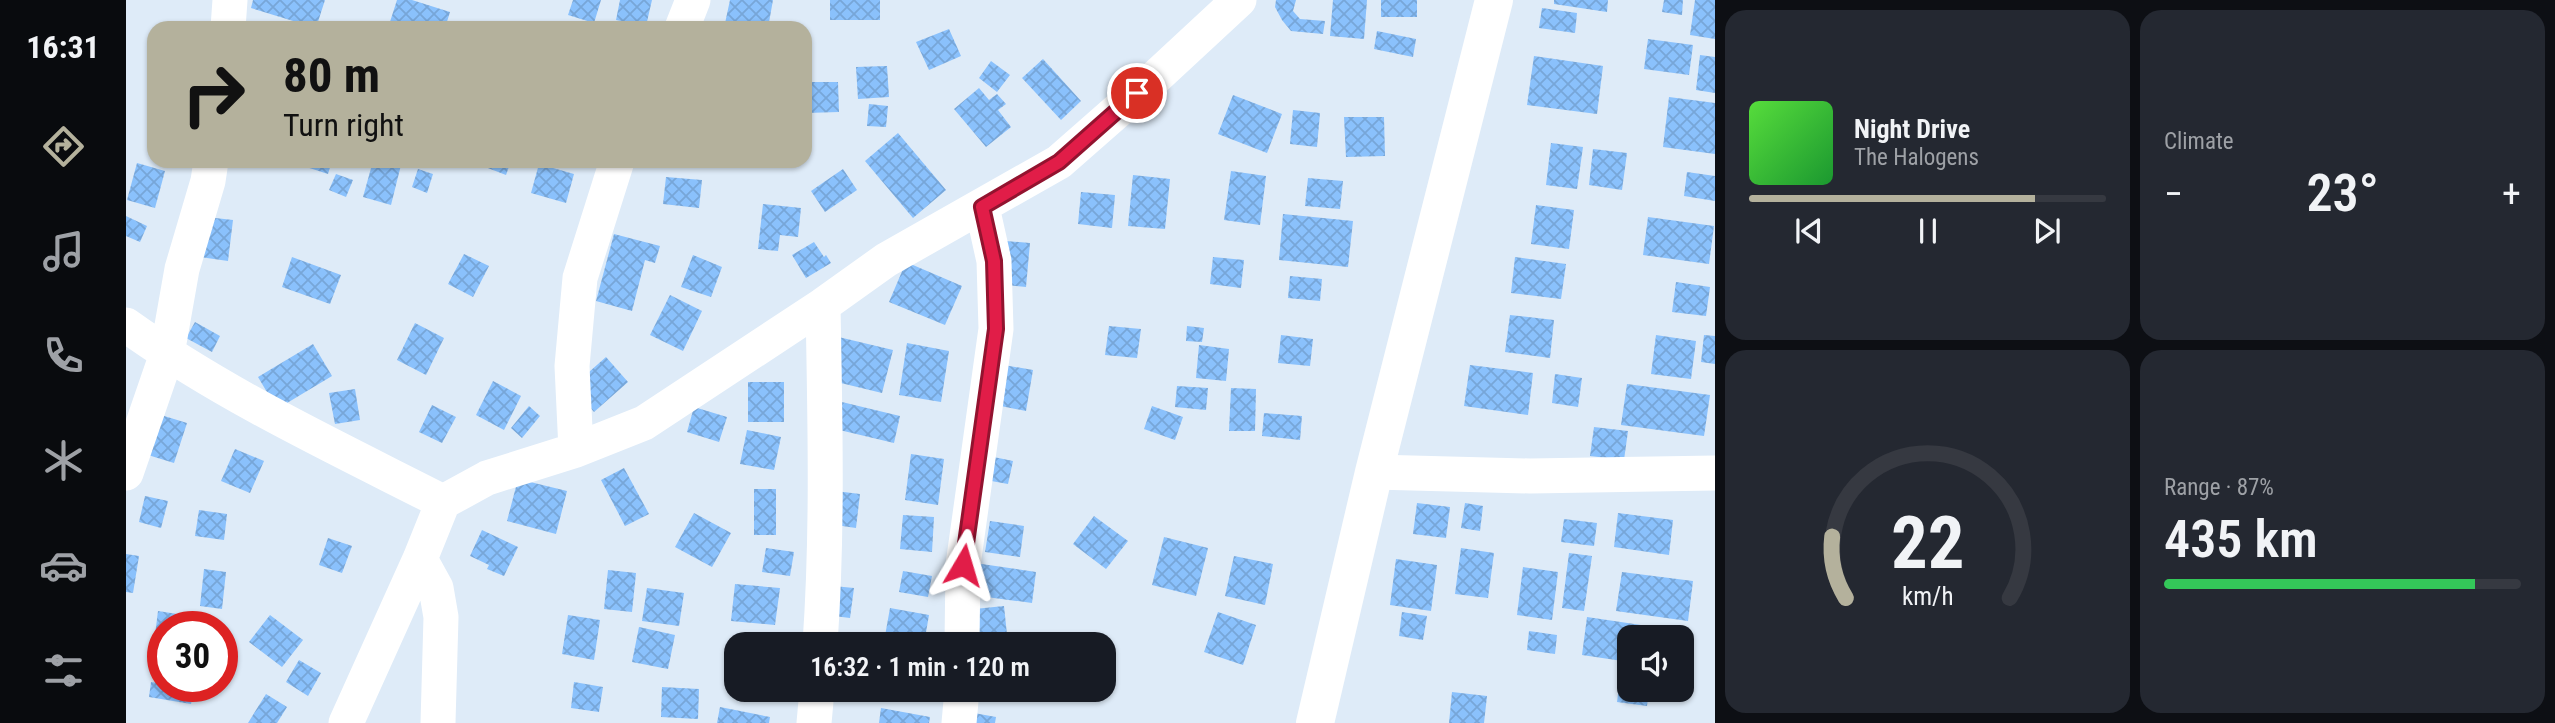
<!DOCTYPE html>
<html lang="en">
<head>
<meta charset="utf-8">
<style>
  body { margin:0; font-family:"Roboto Condensed",sans-serif; background:#242831; color:#f1f3f6; height:100vh; display:flex; flex-direction:column; font-size:26px; white-space:nowrap }
  * { box-sizing:border-box; margin:0 }
  p { font-size:23px; color:#9ea1a6 }
  .icon { flex:none; width:38px; height:38px; fill:none; stroke:currentColor; stroke-width:2; stroke-linecap:round; stroke-linejoin:round }
  .map { position:relative; flex:1; overflow:hidden }
  .details { display:flex; flex-direction:column; gap:10px; padding:10px; background:#0d0f14; width:840px }
  .details>* { flex:none }
  .banner { position:absolute; left:21px; top:21px; width:665px; height:147px; border-radius:21px; box-shadow:0 2px 5px #0004; background:#b4b19c; color:#111; overflow:hidden }
  .controls { position:absolute; left:1491px; top:625px; display:grid; gap:14px }
  .controls a { display:grid; place-items:center; width:77px; height:77px; border-radius:14px; background:#171b24; box-shadow:0 2px 5px #0004; font-size:35px }
  .speed { position:absolute; left:21px; top:611px; display:flex; gap:14px; font-size:35px; font-weight:700; text-align:center }
  .speed>* { display:grid; place-content:center; width:91px; height:91px; border-radius:50%; background:#171b24; box-shadow:0 2px 5px #0004; line-height:1 }
  .speed .limit { border:10px solid #d22; background:#fff; color:#111 }
  .pin { position:absolute; display:grid; place-items:center; width:60px; height:60px; color:#fff; margin:-30px; border:4px solid #fff; border-radius:50%; box-shadow:0 2px 7px #0007 }
  .me { position:absolute; width:77px; margin:-38px; rotate:7deg; stroke-linejoin:round; filter:drop-shadow(0 0 5px #0008) }
  .turn { display:flex; align-items:center; gap:24px; height:147px; padding:0 21px; font-size:32px }
  .turn .icon { width:91px; height:91px; stroke-width:2.5 }
  .turn b { display:block; font-size:49px; line-height:60px }
  .big { font-size:52px; font-weight:600; line-height:1.1 }
  .details .tile { flex:1; display:flex; flex-direction:column; justify-content:center; gap:10px; min-width:0; padding:0 24px; border-radius:21px; background:#242831 }
  .details .dial { align-items:center; gap:0 }
  .dial svg { height:182px; overflow:visible; fill:none; stroke:#363941; stroke-width:7; stroke-linecap:round; text-anchor:middle }
  .dial text { fill:#f1f3f6; stroke:none }
  .song { display:flex; align-items:center; gap:21px }
  .cover { width:84px; height:84px; border-radius:10px; background:linear-gradient(135deg,hsl(110 70% 55%),hsl(130 70% 35%)) }
  .played { height:7px; border-radius:4px; background:linear-gradient(90deg,#b4b19c 80%,#363941 80%) }
  .keys { display:flex; justify-content:space-around; direction:ltr }
  .heat { display:flex; justify-content:space-between; align-items:center; font-size:38px; direction:ltr }
  .charge { height:10px; border-radius:5px; background:linear-gradient(90deg,#34c759 87%,#363941 0) }
  .details .tiles { flex:1; display:grid; gap:10px; grid-template-columns:repeat(2,1fr) }
  .trip { position:absolute; left:598px; top:632px; width:392px; height:70px; border-radius:21px; background:#171b24; box-shadow:0 2px 5px #0004; font-weight:600; line-height:70px; text-align:center }
  main { display:flex; flex:1; min-height:0 }
  .menu { display:flex; flex-direction:column; width:126px; justify-content:space-around; align-items:center; background:#090b0e; color:#9ea1a6 }
  .menu .icon { width:49px; height:49px }
  .menu .selected { color:#b4b19c }
  .menu b { font-size:32px; color:#f1f3f6 }
  .map>svg:first-child { display:block }
  .building { fill:url(#building-cross-hatch) }
  .lines { fill:none; stroke-linecap:round; stroke-linejoin:round }
  .minor { stroke:#fff; stroke-width:35 }
  .tertiary { stroke:#fff; stroke-width:38 }
  .route-casing { stroke:#92132f; stroke-width:18 }
  .route { stroke:#e11d48; stroke-width:12 }
</style>
</head>
<body>
<main>
<nav class="menu">
<b>16:31</b>
<svg class="icon selected" aria-label="directions" viewBox="0 0 24 24"><path d="M12 3l9 9-9 9-9-9zM9 14v-3h6M13 9l2 2-2 2"/></svg>
<svg class="icon" aria-label="music" viewBox="0 0 24 24"><path d="M9 18V5l10-2v13"/><circle cx="6" cy="18" r="3"/><circle cx="16" cy="16" r="3"/></svg>
<svg class="icon" aria-label="phone" viewBox="0 0 24 24"><path d="M5 4h4l2 5-3 2q2 4 5 5l2-3 5 2v4C11 20 4 13 5 4z"/></svg>
<svg class="icon" aria-label="climate" viewBox="0 0 24 24"><path d="M12 3v18M4 7l16 10M4 17L20 7"/></svg>
<svg class="icon" aria-label="car" viewBox="0 0 24 24"><path d="M5 17H2v-5l4-1 3-4h7l3 4 3 1v5h-3M9 17h6M6 11h13"/><circle cx="7" cy="17" r="2"/><circle cx="17" cy="17" r="2"/></svg>
<svg class="icon" aria-label="filters" viewBox="0 0 24 24"><path d="M4 7h16M4 17h16"/><circle cx="9" cy="7" r="2"/><circle cx="15" cy="17" r="2"/></svg>
</nav>
<div class="map">
<svg width="1589" height="723" viewBox="0 0 1589 723">
  <defs>
    <pattern id="building-cross-hatch" width="8" height="8" patternUnits="userSpaceOnUse" patternTransform="scale(1.75)"><rect width="8" height="8" fill="#8ac1fc"/><path d="M0 0l8 8M0 8l8-8" fill="none" stroke="#77a6d8"/></pattern>
  </defs>
  <rect width="100%" height="100%" fill="#deebf8"/>
  <!-- building -->
  <path class="building" d="M127,0H199L190,28L125,8Z
    M271,0H286L324,12L319,28H262Z
    M447,0H475L468,23L442,15Z
    M494,0H526L520,26L490,20Z
    M604,0H647L642,28H598Z
    M704,0H754V20H704Z
    M1150,0H1170L1167,11L1174,19L1199,21L1197,34L1165,31L1156,20L1149,7Z
    M1207,0H1241L1238,39L1204,36Z
    M1255,0H1291V17H1255Z
    M1428,0H1482L1481,12L1428,4Z
    M1538,0H1557L1556,15L1536,12Z
    M1569,0H1589V39L1564,35Z
    M1416,8L1451,13L1449,33L1413,28Z
    M823,29L835,56L803,70L790,42Z
    M1251,31L1290,39L1287,57L1248,49Z
    M1522,39L1567,45L1563,75L1518,69Z
    M1574,55L1589,57V93L1570,90Z
    M1408,56L1477,66L1471,114L1401,105Z
    M917,59L955,101L935,120L896,78Z
    M865,61L884,75L871,92L853,78Z
    M761,66L763,97L732,99L730,67Z
    M679,82H712L713,112L680,113Z
    M853,88L863,100L871,94L880,104L872,110L885,127L860,147L828,109Z
    M1107,95L1156,114L1141,153L1092,134Z
    M1543,97L1589,103V154L1537,147Z
    M743,104L762,106L760,127L741,126Z
    M1167,110L1194,113L1191,147L1164,144Z
    M1218,117H1258L1259,156L1220,157Z
    M772,133L820,190L787,218L739,161Z
    M1425,143L1457,147L1451,189L1420,185Z
    M1467,149L1501,153L1496,190L1463,185Z
    M169,161H206L202,174L168,163Z
    M247,161H276L265,205L237,197Z
    M356,161H385L380,175L354,165Z
    M11,163L39,171L29,208L1,200Z
    M413,164L448,174L440,203L405,193Z
    M292,169L307,174L301,193L286,187Z
    M717,169L731,190L699,212L685,191Z
    M1105,171L1140,176L1134,225L1098,220Z
    M1561,172L1589,176V201L1558,196Z
    M210,174L227,180L220,197L203,190Z
    M1007,175L1044,179L1039,229L1002,226Z
    M540,177L576,180L573,208L537,204Z
    M1182,178L1217,181L1214,209L1179,206Z
    M955,192L989,195L986,228L952,224Z
    M637,204L675,208L672,237L654,235L652,251L632,249Z
    M1410,205L1448,210L1443,249L1405,244Z
    M1157,214L1227,221L1222,267L1153,260Z
    M0,216L21,226L14,242L0,236Z
    M72,216L107,220L102,261L67,256Z
    M1522,217L1588,226L1583,264L1517,255Z
    M488,234L534,246L529,263L519,260L506,311L470,301Z
    M867,240L904,243L900,287L863,283Z
    M688,242L698,257L700,255L705,263L680,278L666,255Z
    M338,254L363,266L347,297L322,284Z
    M567,255L596,267L585,297L555,287Z
    M166,257L215,275L204,304L156,287Z
    M1087,257L1118,260L1115,288L1084,284Z
    M1389,257L1440,264L1435,299L1385,293Z
    M780,262L836,286L819,325L763,302Z
    M1164,276L1196,279L1194,301L1162,298Z
    M1550,282L1584,287L1580,316L1546,312Z
    M544,295L576,311L557,351L524,335Z
    M1384,315L1428,320L1424,358L1379,352Z
    M69,322L94,336L86,352L60,338Z
    M289,323L318,338L300,375L271,360Z
    M983,326L1015,329L1011,358L979,355Z
    M1061,326L1078,328L1076,342L1060,341Z
    M700,334L767,350L756,393L690,377Z
    M1155,335L1187,339L1184,366L1152,363Z
    M1530,335L1570,341L1565,379L1525,374Z
    M1578,335L1589,336V364L1575,362Z
    M781,343L823,351L815,402L773,395Z
    M187,344L206,376L151,409L132,377Z
    M1073,345L1103,349L1100,381L1070,378Z
    M480,357L502,382L468,412L446,387Z
    M872,364L907,370L900,411L865,404Z
    M1344,365L1407,373L1402,415L1338,406Z
    M1429,374L1456,378L1452,407L1426,403Z
    M367,381L395,396L378,430L350,415Z
    M622,382H658V422H622Z
    M1501,384L1584,395L1578,436L1495,425Z
    M1051,386L1082,388L1080,410L1049,407Z
    M1105,388L1130,389L1129,431H1103Z
    M229,389L234,420L209,424L203,393Z
    M691,396L774,416L768,443L684,423Z
    M306,405L330,417L316,443L293,432Z
    M403,406L414,416L396,438L385,428Z
    M1026,406L1057,417L1049,440L1018,429Z
    M568,407L601,417L593,442L561,432Z
    M22,411L61,423L48,463L9,451Z
    M1138,413L1176,416L1174,440L1136,436Z
    M1468,427L1502,431L1498,460L1464,456Z
    M621,430L655,437L648,470L614,464Z
    M109,449L138,461L124,493L95,481Z
    M785,454L818,459L812,505L779,500Z
    M858,455L887,461L882,484L854,479Z
    M498,468L523,514L499,526L475,480Z
    M392,479L441,491L430,534L381,521Z
    M628,489H650V535H628Z
    M693,489L734,494L730,528L689,522Z
    M19,496L42,501L35,528L13,522Z
    M1291,503L1324,507L1320,538L1287,534Z
    M1339,503L1357,506L1354,531L1335,528Z
    M73,510L101,514L98,540L69,536Z
    M568,513L605,533L586,567L549,547Z
    M1492,513L1547,520L1543,555L1488,547Z
    M777,515L808,517L806,552L774,549Z
    M968,516L1002,541L980,569L947,544Z
    M1438,519L1471,523L1468,546L1435,542Z
    M864,521L898,526L894,557L859,552Z
    M356,530L392,547L378,576L361,569L363,565L344,556Z
    M1038,537L1082,548L1070,596L1026,585Z
    M202,538L226,546L216,573L193,565Z
    M640,548L668,552L664,576L636,572Z
    M1335,548L1368,553L1362,598L1329,594Z
    M1443,553L1466,556L1458,611L1436,608Z
    M0,554L13,556L7,593L0,592Z
    M1108,556L1147,564L1139,605L1099,596Z
    M1270,559L1311,565L1305,611L1264,605Z
    M835,561L910,572L906,603L831,593Z
    M1397,567L1432,572L1426,620L1391,615Z
    M78,569L100,572L96,609L74,606Z
    M482,570L510,573L506,612L478,609Z
    M777,571L806,576L802,597L773,592Z
    M1496,572L1567,581L1562,621L1490,611Z
    M609,584L654,588L649,625L605,621Z
    M687,584L728,588L724,618L684,613Z
    M521,588L558,593L553,626L516,621Z
    M878,606L882,644H832L829,611Z
    M764,608L803,615L798,644L759,636Z
    M32,611L58,615L56,626H37V644L28,643Z
    M1092,612L1130,625L1117,665L1078,652Z
    M1276,612L1301,616L1297,640L1273,636Z
    M144,615L177,640L156,667L123,642Z
    M442,615L474,620L468,660L436,654Z
    M1461,617L1542,629L1541,637H1503V662L1456,655Z
    M513,627L549,635L542,669L506,662Z
    M1403,631L1431,635L1429,654L1401,650Z
    M96,634L107,637L100,664L96,663Z
    M610,636L642,643L611,644V681L600,679Z
    M173,660L195,673L182,696L160,682Z
    M1494,678L1503,679V690H1523L1521,706L1491,702Z
    M25,682L37,684V686L68,690L65,704L23,697Z
    M448,682L477,687L473,712L445,708Z
    M536,687L573,689L572,719L535,717Z
    M876,690H923L922,698Z
    M1326,692L1361,696L1358,723H1323Z
    M140,694L161,707L151,723H122Z
    M594,707L644,717L643,723H591Z
    M755,708L804,717L803,723H753Z
    M848,713L870,717L869,723H847Z"/>
  <g class="lines">
    <!-- minor -->
    <path class="minor" d="M102,28L104,0
      M556,28L567,0
      M0,325C98,395 209,447 317,502
      M450,450L446,366L454,278L491,161
      M1248,472L1404,476L1589,473
      M0,473L41,354L56,269L82,181L85,161
      M294,559L310,588L315,617L312,723
      M694,644C702,531 699,419 697,305
      M836,644L837,565L870,329L868,261L856,207
      M220,723L294,559L317,502L361,478L450,450L518,423L697,305L760,260L933,162L1031,76L1113,0
      M688,723L691,690
      M833,723L836,690"/>
    <!-- tertiary -->
    <path class="tertiary" d="M1189,723L1248,472L1368,0"/>
  </g>
  <g class="lines">
    <!-- route casing -->
    <g class="route-casing">
      <path id="route" d="M837,565L870,329L868,261L856,207L933,162L1011,93"/>
    </g>
    <!-- route -->
    <use href="#route" class="route"/>
  </g>
</svg>
<div class="controls">
<a><svg class="icon" aria-label="sound" viewBox="0 0 24 24"><path d="M4 9h4l5-4v14l-5-4H4zM17 9q2 3 0 6"/></svg></a>
</div>
<div class="speed"><div class="limit">30</div></div>
<div class="pin" style="left:1011px;top:93px;background:#d93025"><svg class="icon" aria-label="arrive" viewBox="0 0 24 24"><path d="M6 21V4h12l-3 4 3 4H6"/></svg></div>
<svg class="me" style="left:837px;top:565px" viewBox="-20 -20 40 40"><path d="M0-17L14 15 0 8-14 15z" fill="#e11d48" stroke="#fff" stroke-width="4"/></svg>
<div class="trip">16:32 · 1 min · 120 m</div>
<div class="banner">
<div class="turn"><svg class="icon" aria-label="right" viewBox="0 0 24 24"><path d="M7 20v-9h11M14 6l5 5-5 5"/></svg><div><b>80 m</b>Turn right</div></div>
</div>
</div>
<section class="details">
<div class="tiles">
<div class="tile">
<div class="song"><i class="cover"></i><div><b>Night Drive</b><p>The Halogens</p></div></div>
<div class="played"></div>
<div class="keys"><svg class="icon" aria-label="previous" viewBox="0 0 24 24"><path d="M18 5L8 12l10 7zM5 5v14"/></svg><svg class="icon" aria-label="pause" viewBox="0 0 24 24"><path d="M8 5v14M16 5v14"/></svg><svg class="icon" aria-label="next" viewBox="0 0 24 24"><path d="M6 5l10 7-10 7zM19 5v14"/></svg></div>
</div>
<div class="tile"><p>Climate</p>
<div class="heat"><a>−</a><b class="big">23°</b><a>+</a></div>
</div>
<div class="tile dial"><svg viewBox="0 0 100 80">
<path d="M14 69A42 42 0 1 1 86 69"/>
<path d="M14 69A42 42 0 0 1 8 42" stroke="#b4b19c"/>
<text x="50" y="56" font-size="32" font-weight="700">22</text>
<text x="50" y="72" font-size="11">km/h</text>
</svg></div>
<div class="tile"><p>Range · 87%</p><b class="big">435 km</b><div class="charge"></div></div>
</div>
</section>
</main>
</body>
</html>
